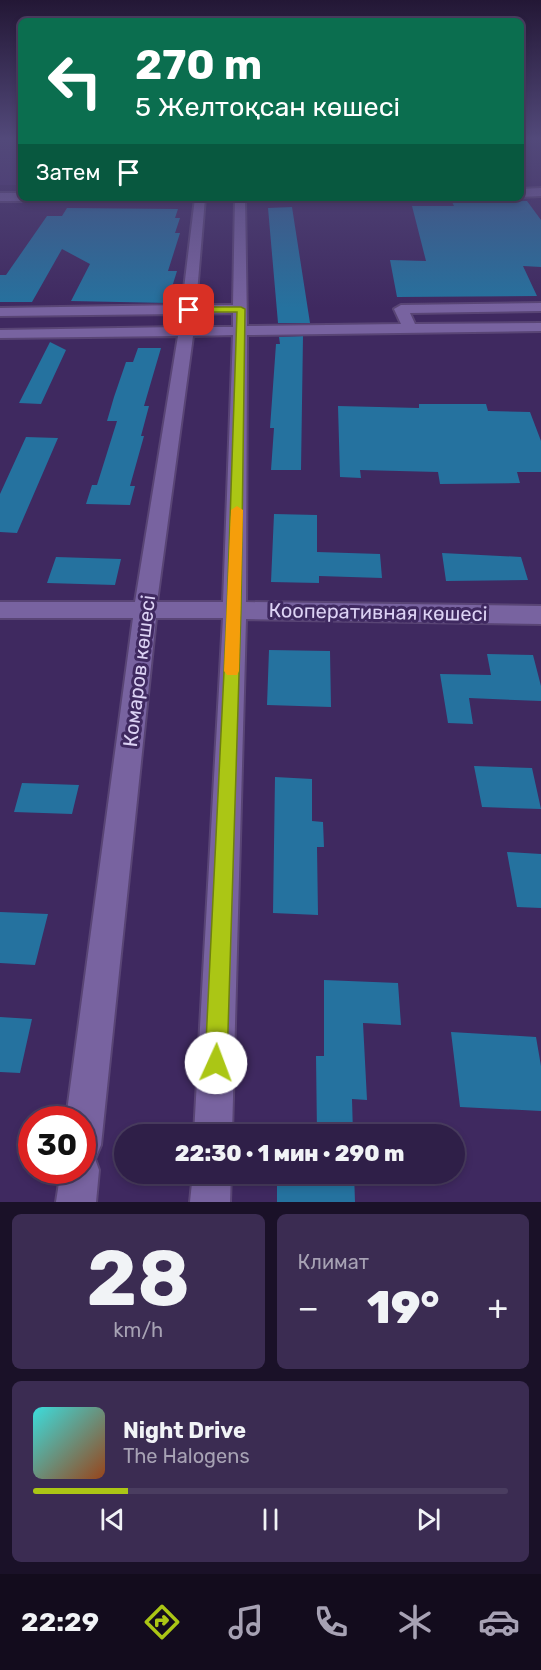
<!DOCTYPE html>
<html lang="ru">
<head>
<meta charset="utf-8">
<style>
  body { margin:0; font-family:Rubik,sans-serif; background:#3b2c52; color:#f1f3f6; height:100vh; display:flex; flex-direction:column; font-size:22px; white-space:nowrap }
  * { box-sizing:border-box; margin:0 }
  p { font-size:20px; color:#a7a2b4 }
  .icon { flex:none; width:33px; height:33px; fill:none; stroke:currentColor; stroke-width:2; stroke-linecap:round; stroke-linejoin:round }
  .map { position:relative; height:1202px; overflow:hidden }
  .details { display:flex; flex-direction:column; gap:12px; padding:12px; background:#1a1128; flex:1 }
  .details>* { flex:none }
  .guide { position:absolute; left:18px; top:18px; width:506px; height:183px; border-radius:9px; box-shadow:0 3px 9px #0003,0 0 0 2px #4a3d60; background:#0b6e4f; color:#fff; overflow:hidden }
  .speed { position:absolute; left:18px; top:1106px; display:flex; gap:12px; font-size:30px; font-weight:700; text-align:center }
  .speed>* { display:grid; place-content:center; width:78px; height:78px; border-radius:50%; background:#2f1f48; box-shadow:0 3px 9px #0003,0 0 0 2px #4a3d60; line-height:1 }
  .speed .limit { border:9px solid #d22; background:#fff; color:#111 }
  .pin { position:absolute; display:grid; place-items:center; width:51px; height:51px; color:#fff; margin:-26px; border-radius:12px; box-shadow:0 3px 9px #0006 }
  .me { position:absolute; width:66px; margin:-33px; rotate:2deg; stroke-linejoin:round; filter:drop-shadow(0 0 4px #0008) }
  .turn { display:flex; align-items:center; gap:21px; height:126px; padding:0 18px; font-size:27px }
  .turn .icon { width:78px; height:78px; stroke-width:2.5 }
  .turn b { display:block; font-size:42px; line-height:51px }
  .then { display:flex; align-items:center; height:57px; padding:0 18px; background:#0003; gap:12px; font-size:22px }
  .big { font-size:45px; font-weight:800; line-height:1.1 }
  .details .tile { flex:1; display:flex; flex-direction:column; justify-content:center; gap:9px; min-width:0; padding:0 21px; border-radius:9px; background:#3b2c52 }
  .details .dial { align-items:center; gap:0 }
  .dial b { font-size:78px; line-height:1 }
  .song { display:flex; align-items:center; gap:18px }
  .cover { width:72px; height:72px; border-radius:9px; background:linear-gradient(135deg,hsl(180 70% 55%),hsl(20 70% 35%)) }
  .played { height:6px; border-radius:3px; background:linear-gradient(90deg,#abc615 20%,#4a3d60 20%) }
  .keys { display:flex; justify-content:space-around; direction:ltr }
  .heat { display:flex; justify-content:space-between; align-items:center; font-size:33px; direction:ltr }
  .details .tiles { flex:1; display:grid; gap:12px; grid-template-columns:1fr 1fr }
  .tile:last-child { grid-column:span 2 }
  .trip { position:absolute; left:114px; top:1124px; width:351px; height:60px; border-radius:30px; background:#2f1f48; box-shadow:0 3px 9px #0003,0 0 0 2px #4a3d60; font-weight:800; line-height:60px; text-align:center }
  .tabs { display:flex; height:96px; justify-content:space-around; align-items:center; background:#130c1d; color:#a7a2b4 }
  .tabs .icon { width:42px; height:42px }
  .tabs .active { color:#abc615 }
  .tabs b { font-size:27px; color:#f1f3f6 }
  .map>svg:first-child { display:block }
  .built { fill:#472e6d }
  .building { fill:#25729f }
  .lines { fill:none; stroke-linecap:round; stroke-linejoin:round }
  .minor-casing { stroke:#594575; stroke-width:4 }
  .tertiary-casing { stroke:#594575; stroke-width:4 }
  .minor { fill:#7863a0; fill-rule:evenodd }
  .tertiary { fill:#7863a0; fill-rule:evenodd }
  .route { fill:#abc615; stroke:#6f810e; stroke-width:1.5 }
  .slow { fill:#f59e0b }
  .labels { text-anchor:middle; stroke-width:6; stroke-linejoin:round; paint-order:stroke }
  .street-label { font-size:20px; fill:#dcd2f4; stroke:#3f2960 }
</style>
</head>
<body>
<div class="map">
<svg width="541" height="1202" viewBox="0 0 541 1202">
  <rect width="100%" height="100%" fill="#3f2960"/>
  <!-- built -->
  <path class="built" d="M0,139H21V185H0Z"/>
  <!-- building -->
  <path class="building" d="M527,201L541,220V267L523,266L537,296L397,297L390,260L426,261L412,206H454L452,202Z
    M292,207L310,323H278L268,208Z
    M67,208L178,209L175,218H180L175,233H180L168,271H177L167,303L71,301L90,264L62,249L32,302H0V275H6L47,216H62Z
    M303,336L301,470H271L274,428H270L276,344H280L279,337Z
    M50,342L66,350L41,404L19,403Z
    M138,348H161L144,406H149L141,436H144L130,486H135L130,505L86,504L92,485H97L117,421H107L114,397L126,362H133Z
    M419,404H486L488,411L530,412L541,441V472H517L520,483L440,484L438,472L360,470L361,478L340,477L338,406L419,408Z
    M26,437L58,438L17,533L0,532V494Z
    M274,514L317,515V552L380,554L382,578L319,576V583L271,582Z
    M442,553L521,557L528,580L446,581Z
    M56,557L121,559L115,585L47,583Z
    M269,650L330,651L331,707L267,705Z
    M487,654L533,655L541,686V701L469,698L473,724L448,723L440,674L491,675Z
    M474,766L532,768L541,809L482,807Z
    M275,777L312,779V821L323,822L324,847H317L318,915L273,913Z
    M22,783L79,785L72,814L14,812Z
    M507,852L541,854V908L517,907Z
    M0,912L48,914L35,965L0,963Z
    M324,980L398,983L401,1025L363,1023L367,1100L352,1099L353,1134H317L316,1056H324Z
    M0,1017L32,1019L20,1073L0,1072Z
    M451,1032L536,1037L541,1066V1111L460,1107Z
    M277,1173H354L355,1202H277Z"/>
  <g class="lines">
    <!-- minor casing -->
    <g class="minor-casing">
      <path id="minor" d="M195,198H205L196,305H233L235,198H245L247,326L401,324L394,309L401,305L541,303V311L410,313L415,324L541,323V331L247,335L246,602L541,606V624L246,619L232,1134H194L223,618H156L101,1145L95,1159L99,1170L96,1202H56L61,1170H82V1119H66L133,618H0V602H135L178,336L0,338V330L179,327L181,314L0,316V308L182,305ZM233,313V327H194L195,314ZM233,335L223,602H157L193,336Z
        M193,1173H231L230,1202H190Z"/>
    </g>
    <!-- tertiary casing -->
    <g class="tertiary-casing">
      <path id="tertiary" d="M541,188V196L520,197V189Z
        M0,193H21V198H27L21,201H0Z"/>
    </g>
    <!-- minor -->
    <use href="#minor" class="minor"/>
    <!-- tertiary -->
    <use href="#tertiary" class="tertiary"/>
  </g>
  <!-- sky -->
  <linearGradient id="sky" x2="0" y2="1"><stop stop-color="#231735"/><stop offset="0.45" stop-color="#52497a"/><stop offset="1" stop-color="#52497a" stop-opacity="0"/></linearGradient>
  <rect width="541" height="308" fill="url(#sky)"/>
  <!-- route -->
  <path class="route" d="M189,307H241L245,309L241,610L227,1063L224,1070L216,1073L208,1070L205,1063L227,610L237,312H186V308Z"/>
  <!-- slow -->
  <path class="slow" d="M237,506L243,510L239,671L237,675H227L224,671L231,510Z"/>
  <g class="labels">
    <!-- street labels -->
    <g class="street-label">
      <text transform="translate(378 612) rotate(1)" y="7">Кооперативная көшесі</text>
      <text transform="translate(139 671) rotate(-83)" y="7">Комаров көшесі</text>
    </g>
  </g>
</svg>
<div class="speed"><div class="limit">30</div></div>
<div class="pin" style="left:189px;top:310px;background:#d93025"><svg class="icon" aria-label="arrive" viewBox="0 0 24 24"><path d="M6 21V4h12l-3 4 3 4H6"/></svg></div>
<svg class="me" style="left:216px;top:1063px" viewBox="-20 -20 40 40"><circle r="19" fill="#fff"/><path d="M0-13L10 11 0 6-10 11z" fill="#abc615"/></svg>
<div class="trip">22:30 · 1 мин · 290 m</div>
<div class="guide">
<div class="turn"><svg class="icon" aria-label="left" viewBox="0 0 24 24"><path d="M17 20v-9H6M10 6l-5 5 5 5"/></svg><div><b>270 m</b>5 Желтоқсан көшесі</div></div>
<div class="then">Затем<svg class="icon" aria-label="arrive" viewBox="0 0 24 24"><path d="M6 21V4h12l-3 4 3 4H6"/></svg></div>
</div>
</div>
<section class="details">
<div class="tiles">
<div class="tile dial"><b>28</b><p>km/h</p></div>
<div class="tile"><p>Климат</p>
<div class="heat"><a>−</a><b class="big">19°</b><a>+</a></div>
</div>
<div class="tile">
<div class="song"><i class="cover"></i><div><b>Night Drive</b><p>The Halogens</p></div></div>
<div class="played"></div>
<div class="keys"><svg class="icon" aria-label="previous" viewBox="0 0 24 24"><path d="M18 5L8 12l10 7zM5 5v14"/></svg><svg class="icon" aria-label="pause" viewBox="0 0 24 24"><path d="M8 5v14M16 5v14"/></svg><svg class="icon" aria-label="next" viewBox="0 0 24 24"><path d="M6 5l10 7-10 7zM19 5v14"/></svg></div>
</div>
</div>
</section>
<nav class="tabs">
<b>22:29</b>
<svg class="icon active" aria-label="directions" viewBox="0 0 24 24"><path d="M12 3l9 9-9 9-9-9zM9 14v-3h6M13 9l2 2-2 2"/></svg>
<svg class="icon" aria-label="music" viewBox="0 0 24 24"><path d="M9 18V5l10-2v13"/><circle cx="6" cy="18" r="3"/><circle cx="16" cy="16" r="3"/></svg>
<svg class="icon" aria-label="phone" viewBox="0 0 24 24"><path d="M5 4h4l2 5-3 2q2 4 5 5l2-3 5 2v4C11 20 4 13 5 4z"/></svg>
<svg class="icon" aria-label="climate" viewBox="0 0 24 24"><path d="M12 3v18M4 7l16 10M4 17L20 7"/></svg>
<svg class="icon" aria-label="car" viewBox="0 0 24 24"><path d="M5 17H2v-5l4-1 3-4h7l3 4 3 1v5h-3M9 17h6M6 11h13"/><circle cx="7" cy="17" r="2"/><circle cx="17" cy="17" r="2"/></svg>
</nav>
</body>
</html>
